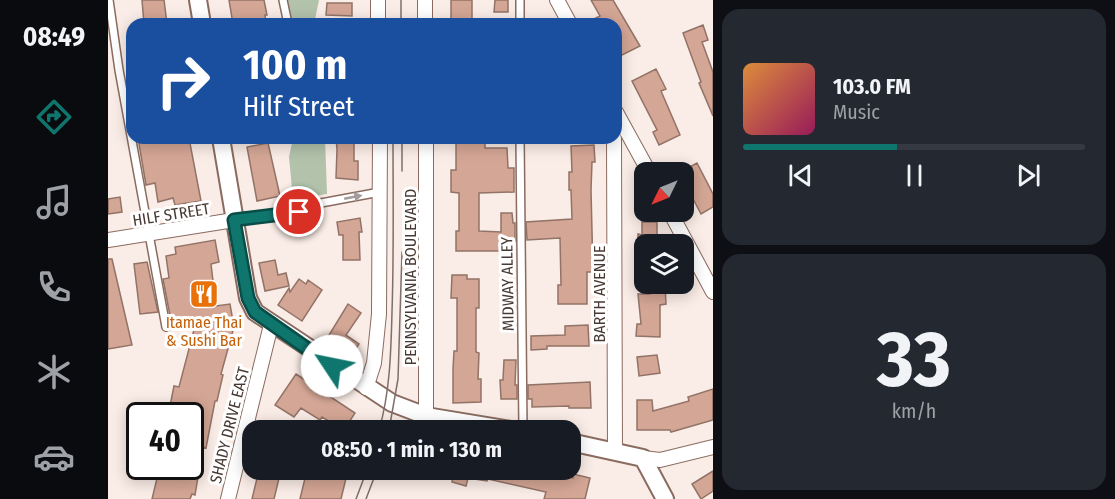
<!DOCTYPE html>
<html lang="en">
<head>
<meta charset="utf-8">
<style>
  body { margin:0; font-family:"Fira Sans Condensed",sans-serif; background:#242831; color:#f1f3f6; height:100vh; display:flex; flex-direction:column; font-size:22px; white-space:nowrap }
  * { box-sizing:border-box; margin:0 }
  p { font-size:20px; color:#9ea1a6 }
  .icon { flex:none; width:33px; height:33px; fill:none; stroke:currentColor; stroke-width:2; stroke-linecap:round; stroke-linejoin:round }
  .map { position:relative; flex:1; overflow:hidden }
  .panel { display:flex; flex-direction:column; gap:9px; padding:9px; background:#0d0f14; width:402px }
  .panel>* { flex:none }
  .guide { position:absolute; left:18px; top:18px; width:496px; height:126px; border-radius:18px; box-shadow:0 3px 15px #0003; background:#1a4fa0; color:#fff; overflow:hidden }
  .needle { width:39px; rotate:227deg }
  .fabs { position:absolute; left:526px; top:162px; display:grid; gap:12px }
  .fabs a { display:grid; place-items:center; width:60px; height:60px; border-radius:12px; background:#171b24; box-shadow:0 3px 15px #0003; font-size:30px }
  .speed { position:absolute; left:18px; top:402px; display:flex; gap:12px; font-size:30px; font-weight:700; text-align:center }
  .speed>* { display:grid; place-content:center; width:78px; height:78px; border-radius:50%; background:#171b24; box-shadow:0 3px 15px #0003; line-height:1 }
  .speed .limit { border:3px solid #111; border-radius:9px; background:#fff; color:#111 }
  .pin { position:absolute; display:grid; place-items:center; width:51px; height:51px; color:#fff; margin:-26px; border:3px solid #fff; border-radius:50%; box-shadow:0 2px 6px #0007 }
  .me { position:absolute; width:66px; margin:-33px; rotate:304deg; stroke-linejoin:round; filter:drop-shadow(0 0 4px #0008) }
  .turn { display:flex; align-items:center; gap:21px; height:126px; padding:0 18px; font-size:27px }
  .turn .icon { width:78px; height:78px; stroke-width:2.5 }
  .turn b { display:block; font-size:42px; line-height:51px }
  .panel .widget { flex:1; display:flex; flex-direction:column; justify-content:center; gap:9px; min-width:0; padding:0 21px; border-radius:18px; background:#242831 }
  .panel .dial { align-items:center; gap:0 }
  .dial b { font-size:78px; line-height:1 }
  .song { display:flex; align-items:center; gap:18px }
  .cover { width:72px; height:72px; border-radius:9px; background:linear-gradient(135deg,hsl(30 70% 55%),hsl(330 70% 35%)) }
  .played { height:6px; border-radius:3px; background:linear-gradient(90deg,#0f766e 45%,#363941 45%) }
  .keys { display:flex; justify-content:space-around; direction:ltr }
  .trip { position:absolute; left:134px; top:420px; width:339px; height:60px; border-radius:18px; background:#171b24; box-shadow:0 3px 15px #0003; font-weight:700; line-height:60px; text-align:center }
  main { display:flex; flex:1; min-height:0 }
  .tabs { display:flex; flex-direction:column; width:108px; justify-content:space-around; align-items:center; background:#090b0e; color:#9ea1a6 }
  .tabs .icon { width:42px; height:42px }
  .tabs .selected { color:#0f766e }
  .tabs b { font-size:27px; color:#f1f3f6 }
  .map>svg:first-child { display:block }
  .green { fill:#b2c2ab }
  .building { fill:#d4a695; stroke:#927367; stroke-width:1.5 }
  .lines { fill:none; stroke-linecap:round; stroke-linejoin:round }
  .service-casing { stroke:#8a6b60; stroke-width:10 }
  .minor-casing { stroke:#8a6b60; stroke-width:16 }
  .tertiary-casing { stroke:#8a6b60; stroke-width:20 }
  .service { stroke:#fff; stroke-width:7 }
  .minor { stroke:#fff; stroke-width:14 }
  .tertiary { stroke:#fff; stroke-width:16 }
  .tram { stroke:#7d6f6a; stroke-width:1.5 }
  .oneway { fill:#a39c9a }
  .route-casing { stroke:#0a4d48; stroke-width:15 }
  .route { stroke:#0f766e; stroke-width:10 }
  .labels { text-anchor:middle; stroke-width:6; stroke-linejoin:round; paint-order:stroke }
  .street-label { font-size:16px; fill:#473934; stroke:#fff }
  .food-label { font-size:16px; fill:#c56008; stroke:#fff }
</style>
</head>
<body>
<main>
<nav class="tabs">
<b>08:49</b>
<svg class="icon selected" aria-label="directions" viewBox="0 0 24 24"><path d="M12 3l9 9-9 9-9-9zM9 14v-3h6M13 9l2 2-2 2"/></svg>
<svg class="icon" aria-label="music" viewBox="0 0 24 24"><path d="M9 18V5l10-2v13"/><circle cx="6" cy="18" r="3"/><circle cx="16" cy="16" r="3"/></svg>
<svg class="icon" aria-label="phone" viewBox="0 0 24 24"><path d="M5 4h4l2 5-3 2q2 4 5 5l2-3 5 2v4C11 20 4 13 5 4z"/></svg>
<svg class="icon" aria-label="climate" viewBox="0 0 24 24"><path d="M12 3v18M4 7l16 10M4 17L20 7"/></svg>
<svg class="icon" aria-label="car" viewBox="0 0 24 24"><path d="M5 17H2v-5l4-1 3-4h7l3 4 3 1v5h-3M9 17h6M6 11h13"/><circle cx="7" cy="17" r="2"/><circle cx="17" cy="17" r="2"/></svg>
</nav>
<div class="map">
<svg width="605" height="499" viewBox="0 0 605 499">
  <rect width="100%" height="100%" fill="#faece6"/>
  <!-- green -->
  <path class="green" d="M179,0H211L206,24H184Z
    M185,138H217L219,194L185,199L181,157Z"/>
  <!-- building -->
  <path class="building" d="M34,0H56L59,24H36Z
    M121,0H156L159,15H157L158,24H125Z
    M343,0H364V24H343Z
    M387,0H400V12H386Z
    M483,0H505L532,46L508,58V24H476L492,16Z
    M219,3H244V16L218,15Z
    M595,25L600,40L594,42L605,72V116L591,83L593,82L575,33Z
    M548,69L558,89L553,91L572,135L551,145L545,132L549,130L524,81Z
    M30,138H81L93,201L67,205L65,198L50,202L47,183L38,185Z
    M228,138H246V161H250V180L228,178L229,149Z
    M348,141H377V148H399L400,168H406V192L371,193V231L393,232V213H404L405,223H407V241H405L406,251H348V231H351V193L343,192V170H348Z
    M160,143L172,196L149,201L139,147Z
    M486,145L487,162H484L483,190L485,272H479V304H450V285H453L452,238L419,240L418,222L464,219L463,190H461V172H464L463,146Z
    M589,163L605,194V207L593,214L583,195L576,199V170Z
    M12,197L14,212L0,214V199Z
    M252,218L254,232H251L252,260H235V235H231L229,222Z
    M534,222H549V244H530V234L534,235Z
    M107,240L111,262L103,264L108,306L122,304L126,327L113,374L115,375L109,401H107L98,448L95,447L87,495L84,494L82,499H44L52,466H82V416H60L66,386L71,387L87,326L62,330L64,326L55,279L61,278L58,256L68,254L67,247Z
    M0,259H4L24,345L0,349Z
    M167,260L170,275L178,273L181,286L157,291L151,263Z
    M39,262L50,312L32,314L26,264Z
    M344,275H359V279H371V308H368V352L371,353L370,379H373V402L345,403V369L346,351H349V298H343Z
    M191,279L198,284L200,280L214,290L194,321L170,305L181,288L182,292Z
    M541,284H557L558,304L552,305V337L528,336L529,324H533L530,294H542Z
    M240,304L253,313L238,335L251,344L243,356L218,340Z
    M480,325L481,346H439V349L423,350V336L457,335V326Z
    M549,355L552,373L531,376L529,357Z
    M396,360H408L407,385H409V399H393L392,380H395Z
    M188,374L247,413L236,430L214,417L212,420L193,408L186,417L167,405Z
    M482,382L483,408H461V406L424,407V399H420V385Z
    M605,389V420L563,432L562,430H529V400H544L545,411L581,401L580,397Z
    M151,470H173L166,499H144Z
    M199,470H240L233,499H192Z
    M346,470H437L465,478V474L482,478L477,499H436L438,492L380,479L379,481L360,478L358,486L344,482Z
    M605,471V491L593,499L584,484Z"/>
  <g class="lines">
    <!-- service casing -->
    <g class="service-casing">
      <path id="service" d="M1,0L11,70L58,327
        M175,0L180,24
        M412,0V24
        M412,138L415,430
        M126,220L191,212L213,203L272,192"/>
    </g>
    <!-- minor casing -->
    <g class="minor-casing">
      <path id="minor" d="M270,0V24
        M317,0V24
        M449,0L462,24
        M508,112L541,172
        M318,138V416
        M506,138L507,451
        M562,212L605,292
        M0,240L126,220
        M258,388L266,363L271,314L272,138
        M535,458L552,460L605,447
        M120,499L163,325"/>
    </g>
    <!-- tertiary casing -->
    <g class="tertiary-casing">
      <path id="tertiary" d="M90,0L94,24
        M113,138L140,298L147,312L284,403L318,416L403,430
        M462,442L535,458L557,499"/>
    </g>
    <!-- service -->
    <use href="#service" class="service"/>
    <!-- minor -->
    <use href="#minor" class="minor"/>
    <!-- tertiary -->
    <use href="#tertiary" class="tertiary"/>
    <!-- tram -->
    <path class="tram" d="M293,0V24
      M294,171V138
      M271,430C282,393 283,351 284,312C286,254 285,196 285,138
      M281,430L290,379L294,252
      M248,499L259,470
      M258,499L269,470"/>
  </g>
  <!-- one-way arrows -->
  <defs><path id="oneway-solid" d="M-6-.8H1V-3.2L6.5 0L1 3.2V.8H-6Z" transform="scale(1.5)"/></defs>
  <use class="oneway" href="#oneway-solid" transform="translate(245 197) rotate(-11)"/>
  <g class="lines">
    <!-- route casing -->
    <g class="route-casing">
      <path id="route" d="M191,212L126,220L140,298L147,312L224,366"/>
    </g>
    <!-- route -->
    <use href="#route" class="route"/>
  </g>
  <!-- icons -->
  <defs>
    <g id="restaurant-square" transform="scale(1.5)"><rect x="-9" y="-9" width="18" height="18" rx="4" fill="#e8710a" stroke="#fff"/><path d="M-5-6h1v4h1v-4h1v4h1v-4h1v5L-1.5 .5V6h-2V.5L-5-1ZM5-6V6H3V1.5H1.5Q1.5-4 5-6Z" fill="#fff"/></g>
  </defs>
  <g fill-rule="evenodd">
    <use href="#restaurant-square" x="96" y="294"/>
  </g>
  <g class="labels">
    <!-- street labels -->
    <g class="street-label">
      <text transform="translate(63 214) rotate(-9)" y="6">HILF STREET</text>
      <text transform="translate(302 277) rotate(-90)" y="6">PENNSYLVANIA BOULEVARD</text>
      <text transform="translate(399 284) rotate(-91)" y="6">MIDWAY ALLEY</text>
      <text transform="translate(491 294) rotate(-90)" y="6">BARTH AVENUE</text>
      <text transform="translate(121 425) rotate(-76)" y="6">SHADY DRIVE EAST</text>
    </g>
    <!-- food labels -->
    <g class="food-label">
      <text x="96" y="328">Itamae Thai<tspan x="96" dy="18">&amp; Sushi Bar</tspan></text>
    </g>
  </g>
</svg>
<div class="fabs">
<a><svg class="needle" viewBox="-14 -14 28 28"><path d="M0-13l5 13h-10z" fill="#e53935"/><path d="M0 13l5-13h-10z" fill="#9ea1a6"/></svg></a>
<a><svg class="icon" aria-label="layers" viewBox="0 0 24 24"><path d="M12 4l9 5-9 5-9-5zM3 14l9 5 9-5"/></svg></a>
</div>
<div class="speed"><div class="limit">40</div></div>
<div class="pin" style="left:191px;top:212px;background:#d93025"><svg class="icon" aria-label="arrive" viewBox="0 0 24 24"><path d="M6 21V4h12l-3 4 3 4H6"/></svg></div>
<svg class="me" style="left:224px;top:366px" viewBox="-20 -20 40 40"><circle r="19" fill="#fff"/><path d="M0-13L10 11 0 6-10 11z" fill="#0f766e"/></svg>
<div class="trip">08:50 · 1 min · 130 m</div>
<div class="guide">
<div class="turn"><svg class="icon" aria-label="right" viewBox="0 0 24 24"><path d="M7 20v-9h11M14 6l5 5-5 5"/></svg><div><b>100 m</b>Hilf Street</div></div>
</div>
</div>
<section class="panel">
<div class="widget">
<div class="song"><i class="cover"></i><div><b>103.0 FM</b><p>Music</p></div></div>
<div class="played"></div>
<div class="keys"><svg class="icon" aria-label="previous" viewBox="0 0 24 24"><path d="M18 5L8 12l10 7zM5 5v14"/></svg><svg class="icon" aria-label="pause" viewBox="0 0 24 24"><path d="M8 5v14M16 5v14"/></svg><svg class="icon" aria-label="next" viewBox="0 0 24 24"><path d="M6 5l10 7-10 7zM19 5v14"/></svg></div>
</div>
<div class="widget dial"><b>33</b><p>km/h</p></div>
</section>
</main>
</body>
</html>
